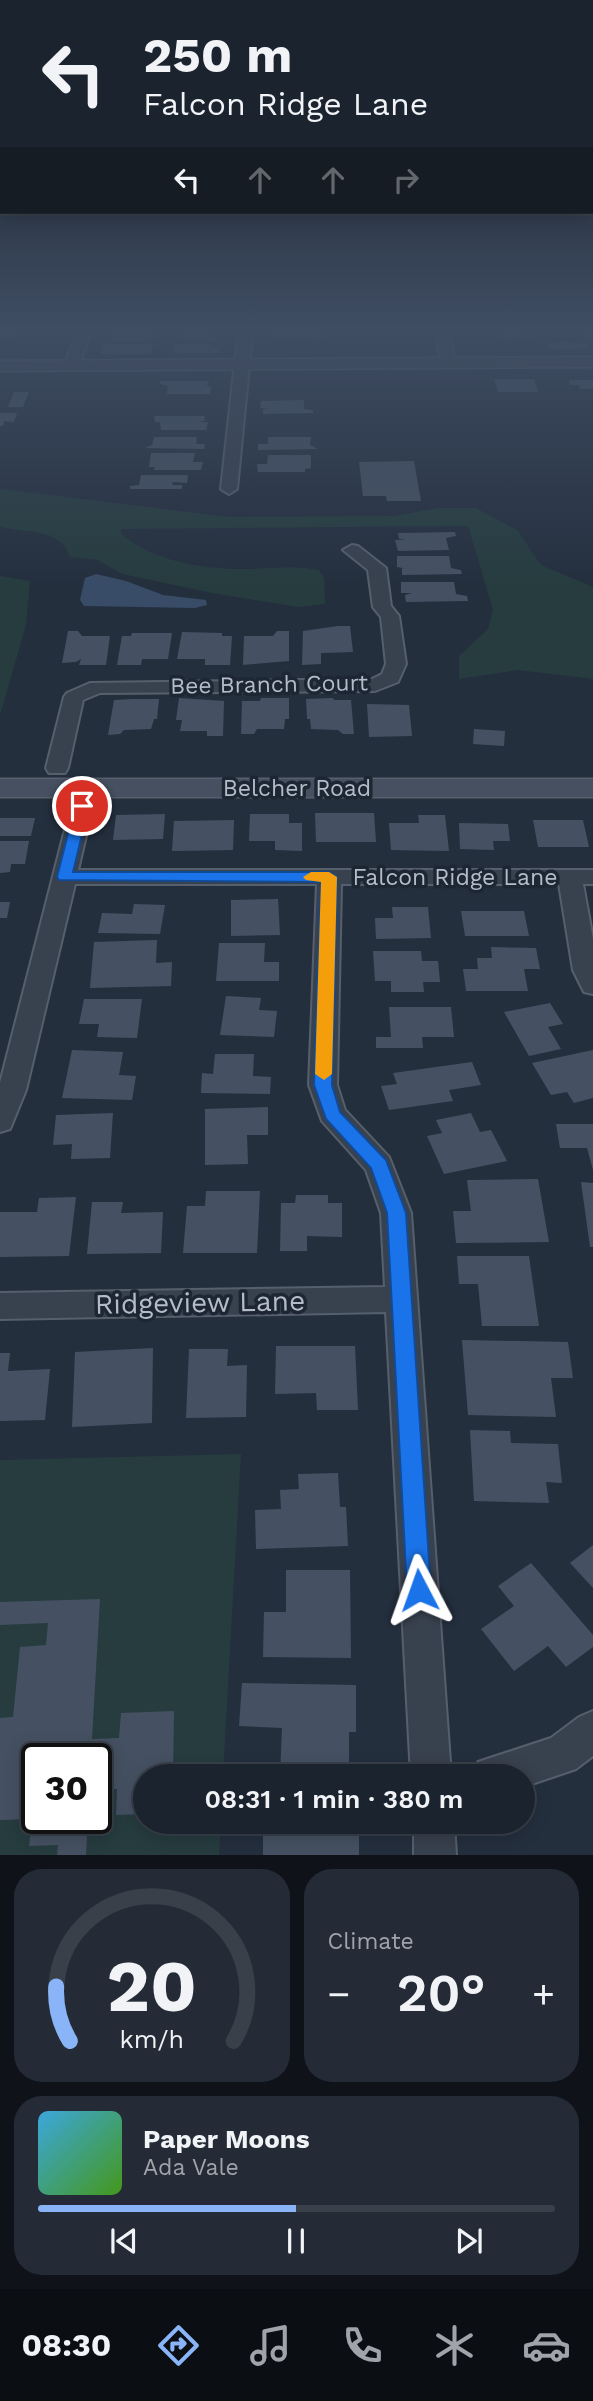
<!DOCTYPE html>
<html lang="en">
<head>
<meta charset="utf-8">
<style>
  body { margin:0; font-family:"Work Sans",sans-serif; background:#242b36; color:#f1f3f6; height:100vh; display:flex; flex-direction:column; font-size:26px; white-space:nowrap }
  * { box-sizing:border-box; margin:0 }
  p { font-size:23px; color:#a0a4aa }
  .icon { flex:none; width:38px; height:38px; fill:none; stroke:currentColor; stroke-width:2; stroke-linecap:round; stroke-linejoin:round }
  .map { position:relative; height:1855px; overflow:hidden }
  .panel { display:flex; flex-direction:column; gap:14px; padding:14px; background:#0f1319; flex:1 }
  .panel>* { flex:none }
  .guide { position:absolute; left:0px; top:0px; width:593px; height:214px; box-shadow:0 4px 18px #0003,0 0 0 2px #39404a; background:#1b232e; color:#f1f3f6; overflow:hidden }
  .speed { position:absolute; left:21px; top:1743px; display:flex; gap:14px; font-size:35px; font-weight:700; text-align:center }
  .speed>* { display:grid; place-content:center; width:91px; height:91px; border-radius:50%; background:#1b232e; box-shadow:0 4px 18px #0003,0 0 0 2px #39404a; line-height:1 }
  .speed .limit { border:4px solid #111; border-radius:10px; background:#fff; color:#111 }
  .pin { position:absolute; display:grid; place-items:center; width:60px; height:60px; color:#fff; margin:-30px; border:4px solid #fff; border-radius:50%; box-shadow:0 2px 7px #0007 }
  .me { position:absolute; width:77px; margin:-38px; rotate:356deg; stroke-linejoin:round; filter:drop-shadow(0 0 5px #0008) }
  .turn { display:flex; align-items:center; gap:24px; height:147px; padding:0 28px; font-size:32px }
  .turn .icon { width:91px; height:91px; stroke-width:2.5 }
  .turn b { display:block; font-size:49px; line-height:60px }
  .lanes { display:flex; align-items:center; height:66px; padding:0 28px; background:#0003; justify-content:center; gap:35px; direction:ltr }
  .lanes .off { opacity:.35 }
  .big { font-size:52px; font-weight:600; line-height:1.1 }
  .panel .card { flex:1; display:flex; flex-direction:column; justify-content:center; gap:10px; min-width:0; padding:0 24px; border-radius:28px; background:#242b36 }
  .panel .dial { align-items:center; gap:0 }
  .dial svg { height:182px; overflow:visible; fill:none; stroke:#39404a; stroke-width:7; stroke-linecap:round; text-anchor:middle }
  .dial text { fill:#f1f3f6; stroke:none }
  .song { display:flex; align-items:center; gap:21px }
  .cover { width:84px; height:84px; border-radius:10px; background:linear-gradient(135deg,hsl(200 70% 55%),hsl(100 70% 35%)) }
  .played { height:7px; border-radius:4px; background:linear-gradient(90deg,#8ab4f8 50%,#39404a 50%) }
  .keys { display:flex; justify-content:space-around; direction:ltr }
  .heat { display:flex; justify-content:space-between; align-items:center; font-size:38px; direction:ltr }
  .panel .tiles { flex:1; display:grid; gap:14px; grid-template-columns:1fr 1fr }
  .card:last-child { grid-column:span 2 }
  .trip { position:absolute; left:133px; top:1764px; width:402px; height:70px; border-radius:35px; background:#1b232e; box-shadow:0 4px 18px #0003,0 0 0 2px #39404a; font-weight:600; line-height:70px; text-align:center }
  .dock { display:flex; height:112px; justify-content:space-around; align-items:center; background:#0b0e12; color:#a0a4aa }
  .dock .icon { width:49px; height:49px }
  .dock .selected { color:#8ab4f8 }
  .dock b { font-size:32px; color:#f1f3f6 }
  .map>svg:first-child { display:block }
  .green { fill:#263c3f; fill-rule:evenodd }
  .water { fill:#394c67 }
  .building { fill:#455162 }
  .lines { fill:none; stroke-linecap:round; stroke-linejoin:round }
  .minor-casing { stroke:#565f6c; stroke-width:4 }
  .tertiary-casing { stroke:#565f6c; stroke-width:3 }
  .secondary-casing { stroke:#565f6c; stroke-width:3 }
  .minor { fill:#38414e; fill-rule:evenodd }
  .tertiary { fill:#38414e; fill-rule:evenodd }
  .secondary { fill:#465061; fill-rule:evenodd }
  .route { fill:#1a73e8; stroke:#114b97; stroke-width:2 }
  .slow { fill:#f59e0b }
  .labels { text-anchor:middle; stroke-width:7; stroke-linejoin:round; paint-order:stroke }
  .street-label { font-size:23px; fill:#b4bcc9; stroke:#1d2633 }
  .near-street-label { font-size:28px; fill:#b4bcc9; stroke:#1d2633 }
</style>
</head>
<body>
<div class="map">
<svg width="593" height="1855" viewBox="0 0 593 1855">
  <rect width="100%" height="100%" fill="#242f3e"/>
  <!-- green -->
  <path class="green" d="M0,489L230,517L394,516L438,508H476L517,530L541,565L593,587V679L518,670L459,679V656L488,629L493,610L468,526L121,529V534C155,562 206,570 249,569C272,568 296,565 319,570L324,578L325,604L298,607L212,593L122,574L98,560L70,557C61,528 26,533 0,527Z
    M0,576L30,581L26,625L0,715Z
    M241,1454L223,1776H145V1822H221L219,1855H0V1460ZM37,1759H96V1818H37Z"/>
  <!-- water -->
  <path class="water" d="M96,574L126,581L163,595L206,600L207,605L195,608L84,606L80,600L85,578Z"/>
  <!-- building -->
  <path class="building" d="M0,326H25L23,335L0,339Z
    M272,326H322V339L271,338Z
    M185,327H222L221,333H212L211,339H221L220,341H182Z
    M486,328H521L522,331H531L533,337L499,340L497,334H488Z
    M580,329H593V339H584Z
    M108,330H157L155,339H146V342H112L114,336H106Z
    M566,342L585,343L589,348L551,350L545,343Z
    M103,344H153L151,354H101Z
    M174,344H211V347H220L219,353H173Z
    M494,379H534L538,392H498Z
    M569,380H593V389H580L579,385H570Z
    M160,381H209L208,385L203,386H211L210,394H167L168,386L160,384Z
    M14,392H29L23,407H8Z
    M304,400V409L313,410V413L263,414V409L269,408H260L261,401Z
    M0,413H17L14,422L4,421L3,426H0Z
    M154,416H205L204,421L198,422H208L206,430H161L160,422H155Z
    M154,437H197L196,444H205L204,449L145,448L152,445Z
    M268,437H311L310,445L318,449L258,450V444H268Z
    M151,453H195L193,462H203L201,470H154L155,467H149Z
    M268,455H311V468L305,469V472H258L257,464H267Z
    M414,461L421,501H387L386,496H363L359,462Z
    M141,475H188L187,483L173,482L172,485H182V489H130V486L139,485Z
    M455,532L456,536L446,538L449,550L398,551L395,540H406L399,539L398,533Z
    M397,556H449L451,568L461,570L462,574L402,575V568L409,569L397,567Z
    M401,582H454L456,594L467,596L468,601L406,602L405,595L412,593H401Z
    M338,626H350L353,652L321,653V664L302,665L303,631Z
    M68,631H78L82,636H110L106,665H79L81,659L76,662L62,663Z
    M277,631H289V661L243,665L244,636H273Z
    M182,632L222,633V636H232L230,665H205V659H177Z
    M132,633H172L168,659H142L141,665H117L122,636H131Z
    M179,698L224,701L223,736H207V731H180L182,720H176Z
    M261,698H289V719H285L284,729H257L254,734H241L242,701H260Z
    M333,698L334,700H351L354,734H343L338,730L311,729L310,719H307L306,699Z
    M132,699H159L157,719H154L151,729L124,730L120,734L108,735L114,700Z
    M367,704L409,705L412,736L369,737Z
    M474,729L505,731L504,746L473,744Z
    M315,813H374L376,842H316Z
    M165,814L163,839L113,840L116,815Z
    M250,814H289V823H302V851L275,850V841H249Z
    M418,815H445L449,851L391,850L389,823H419Z
    M0,818H35L31,836H0Z
    M234,820L233,850L172,851L174,821Z
    M533,820H583L589,847H538Z
    M459,823L508,824L510,841H493L494,850L460,849Z
    M0,841H29L25,864H11L10,872L0,873Z
    M278,899L280,935L231,936V900Z
    M0,902H10L7,918H0Z
    M134,904L165,905L160,934L98,933L102,913L132,914Z
    M392,907H428L431,938L376,939L375,918H393Z
    M461,911H524L529,936H465Z
    M157,940L156,963L172,962L171,986L90,988L94,942Z
    M219,943H265L264,962H279V981H216Z
    M491,947L536,948L540,969H524L528,991H466L463,969H478L477,958H492Z
    M373,951H421L422,961H438L440,982H423L424,992H391V981H375Z
    M226,996L261,998L259,1010L277,1011L274,1037L220,1035Z
    M84,999H142L137,1038L97,1037L99,1024H79Z
    M550,1003L563,1024L548,1027L561,1049L529,1056L504,1012Z
    M389,1007H451L454,1037H422L423,1048H376V1037H391Z
    M72,1050L123,1052L119,1075L136,1076L132,1100L62,1098Z
    M593,1050V1098L574,1103L567,1092L551,1095L532,1063Z
    M215,1054H254L253,1076L271,1077L270,1094L201,1093L202,1073L213,1074Z
    M472,1062L481,1085L449,1090L453,1101L389,1110L381,1086L397,1084L393,1073Z
    M268,1107V1135H247L248,1164L205,1165V1109Z
    M113,1113L110,1158L71,1159L72,1144L53,1145L56,1115Z
    M471,1113L480,1132L491,1130L507,1161L444,1174L427,1136L442,1133L436,1120Z
    M556,1124H593V1170L587,1148H560Z
    M538,1179L549,1242L456,1243L453,1211H471L467,1180Z
    M581,1182L593,1183V1247H590Z
    M206,1191H260L257,1253H183L187,1206H205Z
    M296,1195H328V1203H342V1237L307,1236V1251H280L281,1203H295Z
    M76,1197L69,1256L0,1257V1212H37L39,1198Z
    M92,1202H123L121,1213L163,1212L161,1253L87,1254Z
    M457,1256H529L539,1326H482L478,1284H459Z
    M462,1340L568,1342L573,1378H551L556,1417L468,1415Z
    M276,1346H355L358,1410H317L316,1393L275,1394Z
    M153,1348L152,1423L72,1427L75,1352Z
    M189,1349H228L227,1366L247,1365L246,1417L186,1418Z
    M0,1353H10L8,1371L50,1369L45,1420L0,1421Z
    M470,1430L510,1431L511,1443L558,1444L562,1483L546,1482L549,1503L474,1501Z
    M338,1473L340,1507H346L348,1546L256,1549L255,1510L281,1509L280,1490L299,1489L298,1474Z
    M593,1545V1588L570,1563Z
    M531,1563L593,1635V1647L566,1667L548,1646L514,1671L481,1629L514,1606L498,1586Z
    M286,1570H350L351,1658L263,1657L264,1612H286Z
    M100,1599L92,1739L119,1738L121,1713L174,1711L173,1776H145V1814L116,1815L117,1789L96,1790V1759H37V1818H88L86,1855H57L58,1845L29,1846L32,1819L0,1820V1718L13,1717L20,1647L46,1645L48,1623L0,1625V1602Z
    M242,1683L356,1685V1732H349V1776H280L282,1728L239,1726Z
    M263,1822H359V1855H263Z"/>
  <g class="lines">
    <!-- minor casing -->
    <g class="minor-casing">
      <path id="minor" d="M79,326H93L79,365L72,369L65,365Z
        M239,326H253L237,489L229,494L221,489Z
        M434,326H448L455,363L453,366H443L441,363Z
        M352,545L358,546L386,568L391,606L399,616L406,664L398,682L375,691L100,693L83,700L68,768L65,773H49L46,768L64,697L67,693L90,683L372,679L382,674L386,664L381,617L373,607L368,570L343,550Z
        M82,799L90,801L93,806L78,870H593V884H583L593,939V994L584,992L573,970L559,884H341L337,1085L345,1110L389,1157L411,1213L451,1776H411L386,1312L0,1319V1293L385,1287L381,1213L366,1170L322,1121L309,1085L317,884H75L26,1090L10,1129L0,1132V1083L71,806L74,801Z
        M593,1711V1756L576,1769L523,1787V1776H472L478,1762L551,1738L579,1717Z
        M414,1822H454L456,1855H414Z"/>
    </g>
    <!-- tertiary casing -->
    <g class="tertiary-casing">
      <path id="tertiary" d="M593,357V367L0,371V361Z"/>
    </g>
    <!-- secondary casing -->
    <g class="secondary-casing">
      <path id="secondary" d="M0,779H593V797H0Z"/>
    </g>
    <!-- minor -->
    <use href="#minor" class="minor"/>
    <!-- tertiary -->
    <use href="#tertiary" class="tertiary"/>
    <!-- secondary -->
    <use href="#secondary" class="secondary"/>
  </g>
  <!-- sky -->
  <linearGradient id="sky" x2="0" y2="1"><stop stop-color="#141a22"/><stop offset="0.56" stop-color="#3f4d63"/><stop offset="1" stop-color="#3f4d63" stop-opacity="0"/></linearGradient>
  <rect width="593" height="586" fill="url(#sky)"/>
  <!-- route -->
  <path class="route" d="M82,801L89,806L73,872H329L337,877L332,1085L340,1112L386,1160L406,1213L431,1590L428,1598L419,1602L411,1598L407,1590L387,1213L371,1168L326,1119L314,1085L321,882L59,880L57,877L75,806Z"/>
  <!-- slow -->
  <path class="slow" d="M329,872L337,877L332,1074L324,1080L315,1074L321,882L306,880L303,877L311,872Z"/>
  <g class="labels">
    <!-- street labels -->
    <g class="street-label">
      <text transform="translate(269 684) rotate(-1)" y="8">Bee Branch Court</text>
      <text x="297" y="796">Belcher Road</text>
      <text x="455" y="885">Falcon Ridge Lane</text>
    </g>
    <!-- near-street labels -->
    <g class="near-street-label">
      <text transform="translate(200 1302) rotate(-1)" y="10">Ridgeview Lane</text>
    </g>
  </g>
</svg>
<div class="speed"><div class="limit">30</div></div>
<div class="pin" style="left:82px;top:806px;background:#d93025"><svg class="icon" aria-label="arrive" viewBox="0 0 24 24"><path d="M6 21V4h12l-3 4 3 4H6"/></svg></div>
<svg class="me" style="left:419px;top:1590px" viewBox="-20 -20 40 40"><path d="M0-17L14 15 0 8-14 15z" fill="#1a73e8" stroke="#fff" stroke-width="4"/></svg>
<div class="trip">08:31 · 1 min · 380 m</div>
<div class="guide">
<div class="turn"><svg class="icon" aria-label="left" viewBox="0 0 24 24"><path d="M17 20v-9H6M10 6l-5 5 5 5"/></svg><div><b>250 m</b>Falcon Ridge Lane</div></div>
<div class="lanes"><svg class="icon" aria-label="left" viewBox="0 0 24 24"><path d="M17 20v-9H6M10 6l-5 5 5 5"/></svg><svg class="icon off" aria-label="ahead" viewBox="0 0 24 24"><path d="M12 20V5M6 11l6-6 6 6"/></svg><svg class="icon off" aria-label="ahead" viewBox="0 0 24 24"><path d="M12 20V5M6 11l6-6 6 6"/></svg><svg class="icon off" aria-label="right" viewBox="0 0 24 24"><path d="M7 20v-9h11M14 6l5 5-5 5"/></svg></div>
</div>
</div>
<section class="panel">
<div class="tiles">
<div class="card dial"><svg viewBox="0 0 100 80">
<path d="M14 69A42 42 0 1 1 86 69"/>
<path d="M14 69A42 42 0 0 1 8 45" stroke="#8ab4f8"/>
<text x="50" y="56" font-size="32" font-weight="700">20</text>
<text x="50" y="72" font-size="11">km/h</text>
</svg></div>
<div class="card"><p>Climate</p>
<div class="heat"><a>−</a><b class="big">20°</b><a>+</a></div>
</div>
<div class="card">
<div class="song"><i class="cover"></i><div><b>Paper Moons</b><p>Ada Vale</p></div></div>
<div class="played"></div>
<div class="keys"><svg class="icon" aria-label="previous" viewBox="0 0 24 24"><path d="M18 5L8 12l10 7zM5 5v14"/></svg><svg class="icon" aria-label="pause" viewBox="0 0 24 24"><path d="M8 5v14M16 5v14"/></svg><svg class="icon" aria-label="next" viewBox="0 0 24 24"><path d="M6 5l10 7-10 7zM19 5v14"/></svg></div>
</div>
</div>
</section>
<nav class="dock">
<b>08:30</b>
<svg class="icon selected" aria-label="directions" viewBox="0 0 24 24"><path d="M12 3l9 9-9 9-9-9zM9 14v-3h6M13 9l2 2-2 2"/></svg>
<svg class="icon" aria-label="music" viewBox="0 0 24 24"><path d="M9 18V5l10-2v13"/><circle cx="6" cy="18" r="3"/><circle cx="16" cy="16" r="3"/></svg>
<svg class="icon" aria-label="phone" viewBox="0 0 24 24"><path d="M5 4h4l2 5-3 2q2 4 5 5l2-3 5 2v4C11 20 4 13 5 4z"/></svg>
<svg class="icon" aria-label="climate" viewBox="0 0 24 24"><path d="M12 3v18M4 7l16 10M4 17L20 7"/></svg>
<svg class="icon" aria-label="car" viewBox="0 0 24 24"><path d="M5 17H2v-5l4-1 3-4h7l3 4 3 1v5h-3M9 17h6M6 11h13"/><circle cx="7" cy="17" r="2"/><circle cx="17" cy="17" r="2"/></svg>
</nav>
</body>
</html>
